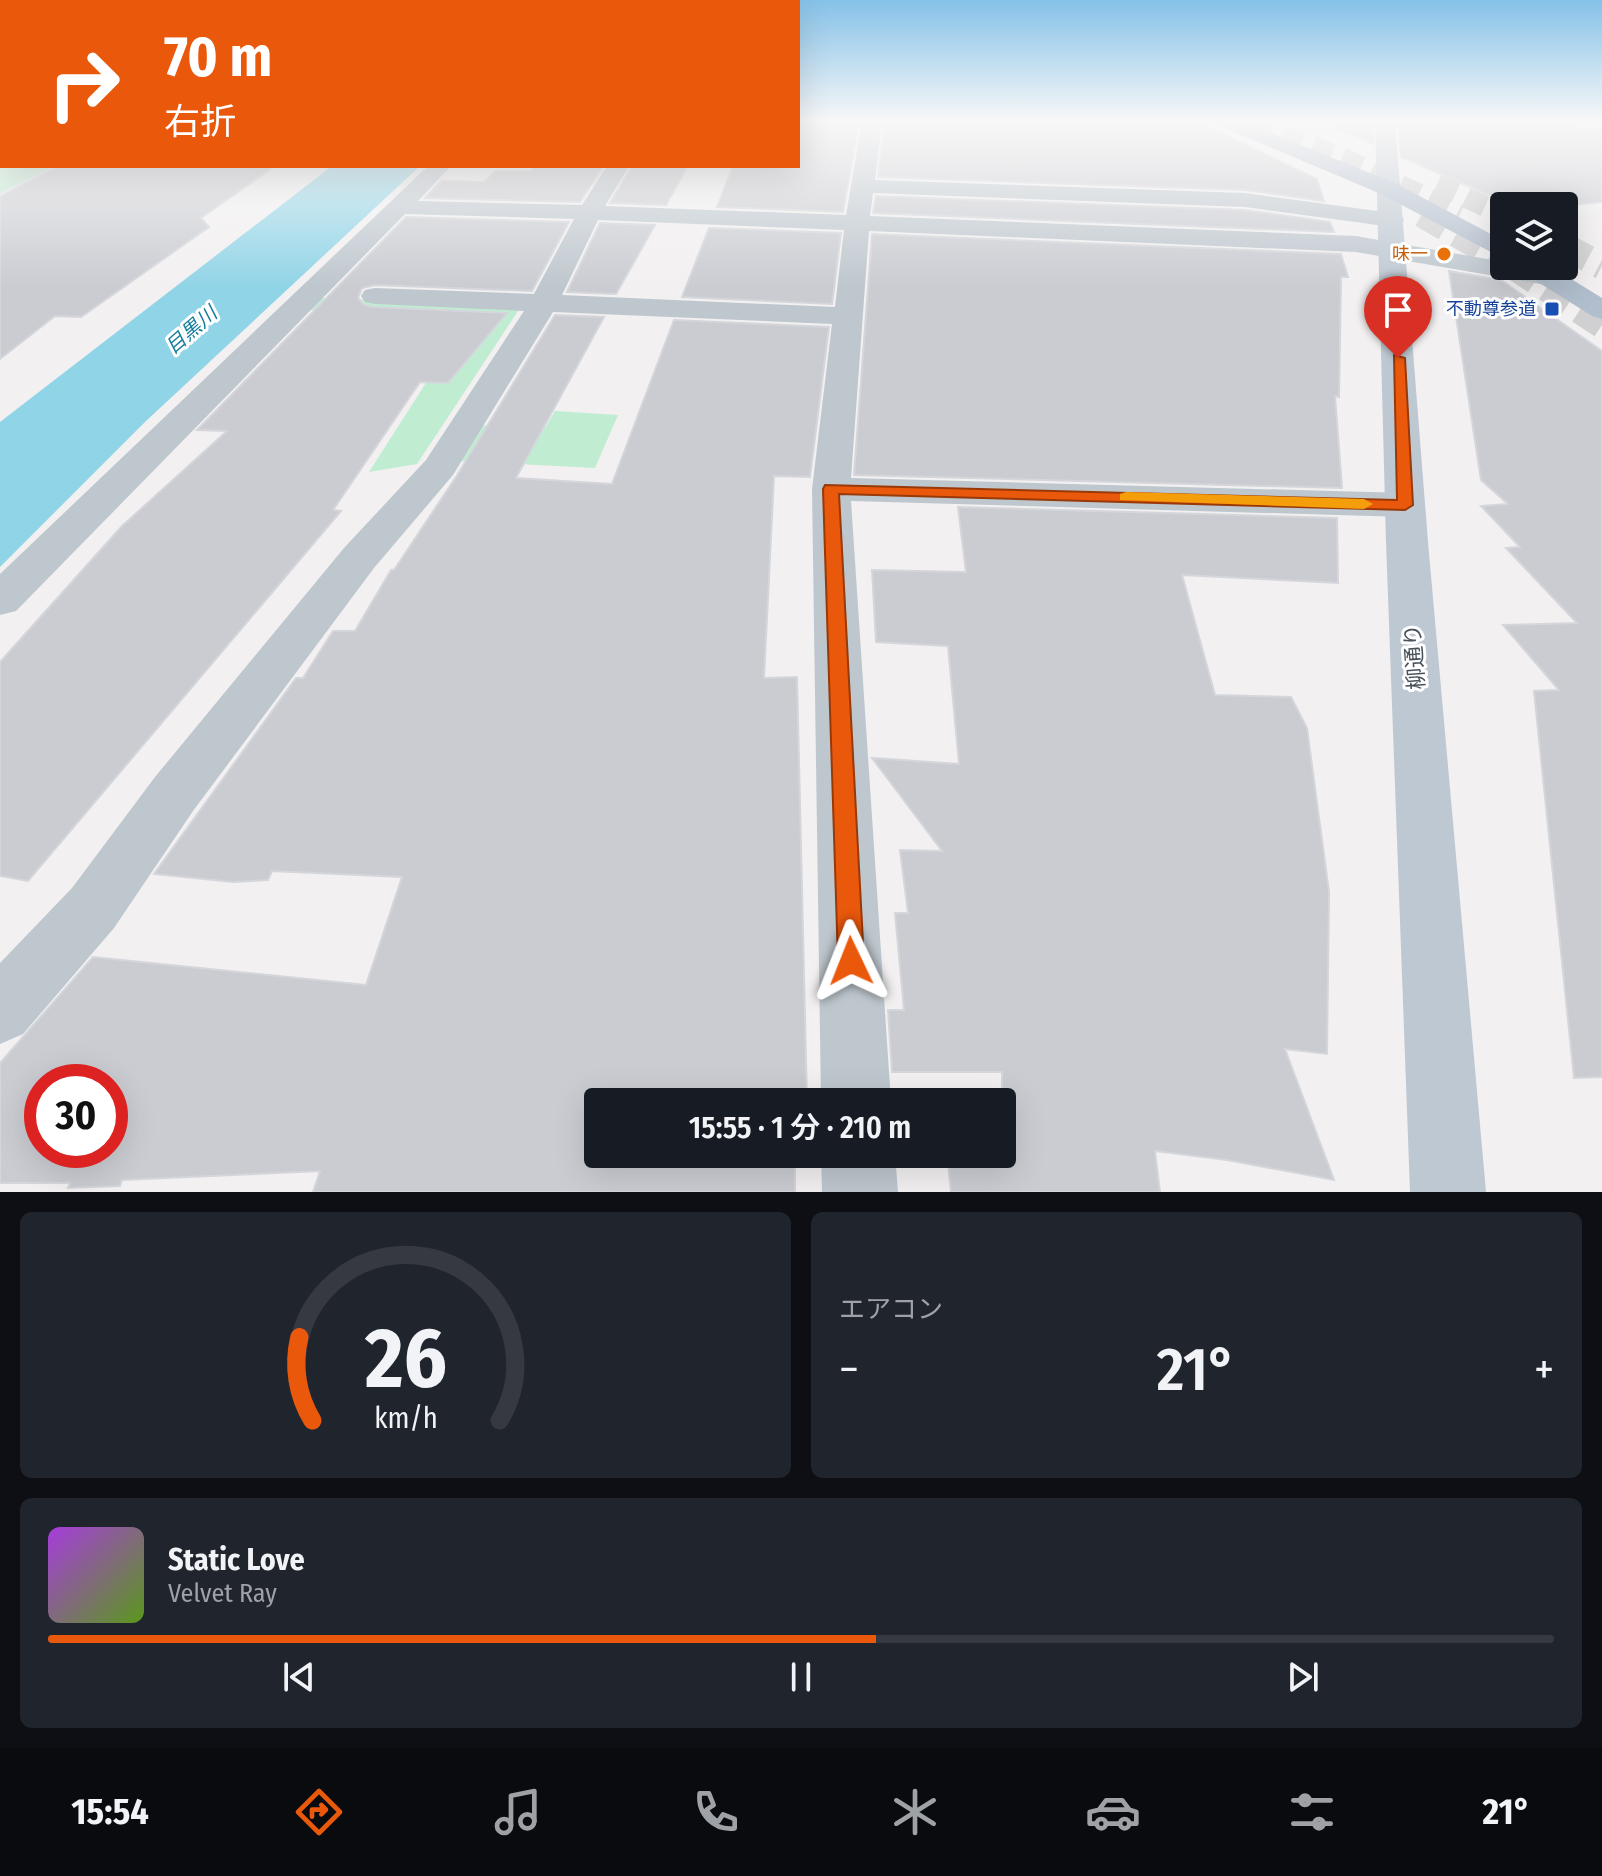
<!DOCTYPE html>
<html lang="ja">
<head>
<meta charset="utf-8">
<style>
  body { margin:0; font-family:"Fira Sans Condensed","Noto Sans JP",sans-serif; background:#20242c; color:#f1f3f6; height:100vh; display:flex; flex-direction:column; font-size:30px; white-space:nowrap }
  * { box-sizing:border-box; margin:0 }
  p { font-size:26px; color:#9ea1a6 }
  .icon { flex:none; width:44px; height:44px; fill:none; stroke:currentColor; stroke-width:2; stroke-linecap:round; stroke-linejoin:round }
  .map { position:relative; height:1192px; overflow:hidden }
  .details { display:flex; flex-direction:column; gap:20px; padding:20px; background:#0d0f14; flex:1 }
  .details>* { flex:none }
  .top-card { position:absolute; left:0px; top:0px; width:800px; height:168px; box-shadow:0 8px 32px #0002; background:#ea580c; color:#fff; overflow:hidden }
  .tools { position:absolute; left:1490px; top:192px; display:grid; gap:16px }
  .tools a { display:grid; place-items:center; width:88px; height:88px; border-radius:8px; background:#171b24; box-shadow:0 8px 32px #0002; font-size:40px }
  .speed { position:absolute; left:24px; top:1064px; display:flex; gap:16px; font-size:40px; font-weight:700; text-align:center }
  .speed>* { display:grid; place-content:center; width:104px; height:104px; border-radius:50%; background:#171b24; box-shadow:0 8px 32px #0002; line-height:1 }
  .speed .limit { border:12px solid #d22; background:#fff; color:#111 }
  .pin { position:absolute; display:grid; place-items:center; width:68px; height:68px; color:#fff; margin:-82px -34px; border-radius:50% 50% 50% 0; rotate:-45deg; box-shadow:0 0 8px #0007 }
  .pin .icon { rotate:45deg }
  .me { position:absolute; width:88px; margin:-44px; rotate:358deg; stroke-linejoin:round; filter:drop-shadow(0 0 6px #0008) }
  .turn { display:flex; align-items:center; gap:28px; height:168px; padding:0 32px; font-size:36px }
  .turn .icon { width:104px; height:104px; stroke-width:2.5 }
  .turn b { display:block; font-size:56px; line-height:68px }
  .big { font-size:60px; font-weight:600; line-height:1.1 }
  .details .widget { flex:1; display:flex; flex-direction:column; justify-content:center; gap:12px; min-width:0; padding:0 28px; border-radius:12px; background:#20242c }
  .details .dial { align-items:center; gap:0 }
  .dial svg { height:208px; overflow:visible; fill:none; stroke:#363941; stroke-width:7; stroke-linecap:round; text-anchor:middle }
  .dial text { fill:#f1f3f6; stroke:none }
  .song { display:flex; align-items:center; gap:24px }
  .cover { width:96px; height:96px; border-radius:12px; background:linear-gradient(135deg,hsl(280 70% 55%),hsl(90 70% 35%)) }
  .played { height:8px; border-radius:4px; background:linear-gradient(90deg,#ea580c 55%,#363941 55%) }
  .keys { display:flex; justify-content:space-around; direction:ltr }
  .heat { display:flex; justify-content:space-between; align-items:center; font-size:44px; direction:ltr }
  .details .tiles { flex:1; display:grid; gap:20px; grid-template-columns:1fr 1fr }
  .widget:last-child { grid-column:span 2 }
  .trip { position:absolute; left:584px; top:1088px; width:432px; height:80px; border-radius:8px; background:#171b24; box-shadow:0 8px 32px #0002; font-weight:600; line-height:80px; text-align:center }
  .tabs { display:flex; height:128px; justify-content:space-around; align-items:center; background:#090b0e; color:#9ea1a6 }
  .tabs .icon { width:56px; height:56px }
  .tabs .on { color:#ea580c }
  .tabs b { font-size:36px; color:#f1f3f6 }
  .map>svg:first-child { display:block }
  .green { fill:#c0edd2 }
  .water { fill:#90d4e7 }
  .building { fill:#caccd2; stroke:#d4d6db; stroke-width:2; fill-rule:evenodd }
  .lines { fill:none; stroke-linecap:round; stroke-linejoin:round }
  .highway-tunnel-far1 { stroke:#d0d0d2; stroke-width:21; stroke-dasharray:21 11; stroke-linecap:butt }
  .highway-tunnel { stroke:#d0d0d2; stroke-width:27; stroke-dasharray:27 13; stroke-linecap:butt }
  .street { fill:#bec7ce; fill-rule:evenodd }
  .secondary { fill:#bec8d2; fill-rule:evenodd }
  .primary { fill:#b1becd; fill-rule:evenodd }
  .route { fill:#ea580c; stroke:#983908; stroke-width:2 }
  .slow { fill:#f59e0b }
  .food-dot { fill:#e8710a; stroke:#fff; stroke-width:3 }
  .transit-dot { fill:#1a4fb4; stroke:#fff; stroke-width:3 }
  .labels { text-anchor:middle; stroke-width:6; stroke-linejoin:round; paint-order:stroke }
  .far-food-label { font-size:18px; fill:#c56008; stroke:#fff; text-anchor:end }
  .far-transit-label { font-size:18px; fill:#164399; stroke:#fff; text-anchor:end }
  .far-water-label { font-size:20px; font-style:italic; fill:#147d9c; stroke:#fff }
  .street-label { font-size:22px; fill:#48525c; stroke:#fff }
</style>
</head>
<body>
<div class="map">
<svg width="1602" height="1192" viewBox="0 0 1602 1192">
  <rect width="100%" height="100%" fill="#f2f0f0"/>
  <!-- green -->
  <path class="green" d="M0,163L2,166H55L0,194Z
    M320,298L522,305L417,464L369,472L468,317L460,313L306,310Z
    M555,411L618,415L595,468L456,461L478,425L545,428Z"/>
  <!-- water -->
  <path class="water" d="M332,166H420L146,421L0,567V422Z"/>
  <!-- building -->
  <path class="building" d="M798,122H859L843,212L717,207L733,166H798Z
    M885,122H1198L1317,179L1324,201L1245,190L878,177Z
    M1329,125H1372L1373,144Z
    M1398,125H1559L1602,130V202L1564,206H1514L1401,157Z
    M59,166H275L201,218L209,227L81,317L55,316L0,359V196Z
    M532,166H603L580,202L425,198L441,181L484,182L495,171H532Z
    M632,166H688L666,205L610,203Z
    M876,196L1245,210L1330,222L1334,232L873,213Z
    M406,217L569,222L532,291L375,285L362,288L358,298L364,305L374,307L507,313L448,383L420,382L333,510L341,511L28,881L0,876V662L122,526L227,431L197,430Z
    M600,223L655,225L616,294L567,292Z
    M709,228L841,233L832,304L682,297Z
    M872,234L1341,254L1348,277H1341L1339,397L1335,396L1342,488L854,475Z
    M1449,271L1501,280L1602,351V1077L1574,1078L1534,691L1559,690L1503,625L1577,623L1506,548L1520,547L1481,506L1508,504L1481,480Z
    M555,315L604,317L516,478L612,484L674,320L829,327L810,477L774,476L764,678L797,677L807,1102H598V1154H808V1161H795V1192H313L320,1171L122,1180L120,1186L68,1188L70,1183H0V1063L93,957L366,985L402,877L272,871L268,880L233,882L154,874L296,678H303L333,631H355L391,570H394L456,477ZM42,1082H110V1150H42Z
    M958,507L1337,518L1338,583L1182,575L1215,695L1291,697L1307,728L1329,892L1327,1054L1285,1049L1334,1180L1227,1160L1155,1151L1160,1192H951L947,1154H1002V1072H892L888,1010H904L895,913H908L900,850L942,851L872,758L959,764L948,646L876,642L872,570L966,572Z"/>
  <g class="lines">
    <!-- highway-tunnel-far1 -->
    <path class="highway-tunnel-far1" d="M1253,122L1349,161L1460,214
      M1437,184L1504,215
      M1422,214L1426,216"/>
    <!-- highway-tunnel -->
    <path class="highway-tunnel" d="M1422,214L1504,261
      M1564,246L1602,266
      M1513,266L1602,325"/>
    <!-- street -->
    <path class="street" d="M0,122H2V134L0,133Z
      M862,122H882L875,180L1245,193L1392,213L1401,215L1404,220L1401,225L1392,227L1245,207L873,193L870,216L1356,236L1504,262V266H1530L1562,272L1566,278L1562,284L1552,286L1356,252L869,231L851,478L1405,493L1419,496L1425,505L1419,514L1405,517L851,501L891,1102H821L812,489L832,324L553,312L453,475L374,568L193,811L114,928L23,1034L0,1044V963L72,888L155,777L344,548L426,460L524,311L375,304L365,302L361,296L365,290L375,288L534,294L574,219L405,214L16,611L0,615V574L428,166H451L418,201L582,205L607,166H629L605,206L846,215ZM598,220L844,230L835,307L562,295Z
      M821,1154H895L898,1192H822Z"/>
    <!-- secondary -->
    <path class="secondary" d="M1375,122H1395L1428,542L1486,1192H1410L1386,542Z"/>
    <!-- primary -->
    <path class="primary" d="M1218,122H1243L1397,184L1504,241V259L1381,194L1220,126Z
      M1518,266H1550L1602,298V319L1592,316L1522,272Z"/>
  </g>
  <!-- sky -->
  <linearGradient id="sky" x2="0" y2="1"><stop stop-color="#85c1e8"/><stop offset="0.42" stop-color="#f9f8f8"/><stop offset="1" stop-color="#f9f8f8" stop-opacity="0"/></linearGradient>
  <rect width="1602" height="288" fill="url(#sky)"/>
  <!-- route -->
  <path class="route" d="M1394,355L1405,358L1413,505L1405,510L839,494L864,961L860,970L851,974L842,970L838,961L823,489L825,485L1397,500Z"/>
  <!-- slow -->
  <path class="slow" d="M1126,492L1364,499L1373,504L1364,509L1120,500V494Z"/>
  <!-- markers -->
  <circle class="food-dot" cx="1444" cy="254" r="8"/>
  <rect class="transit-dot" x="1544" y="301" width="16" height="16" rx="4"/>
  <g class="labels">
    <!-- far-food labels -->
    <g class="far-food-label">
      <text x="1428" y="260">味一</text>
    </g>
    <!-- far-transit labels -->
    <g class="far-transit-label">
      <text x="1536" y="315">不動尊参道</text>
    </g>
    <!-- far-water labels -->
    <g class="far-water-label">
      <text transform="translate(191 330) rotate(-41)" y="7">目黒川</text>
    </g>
    <!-- street labels -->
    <g class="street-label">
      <text transform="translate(1414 657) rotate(-94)" y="8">柳通り</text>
    </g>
  </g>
</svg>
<div class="tools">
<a><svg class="icon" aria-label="layers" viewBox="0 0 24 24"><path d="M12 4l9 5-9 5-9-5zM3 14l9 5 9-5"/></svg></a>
</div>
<div class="speed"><div class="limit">30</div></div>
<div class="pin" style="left:1398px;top:358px;background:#d93025"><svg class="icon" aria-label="arrive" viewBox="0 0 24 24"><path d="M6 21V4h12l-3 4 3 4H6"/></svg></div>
<svg class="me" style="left:851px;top:961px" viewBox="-20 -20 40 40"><path d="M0-17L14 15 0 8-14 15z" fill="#ea580c" stroke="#fff" stroke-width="4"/></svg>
<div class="trip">15:55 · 1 分 · 210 m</div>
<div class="top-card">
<div class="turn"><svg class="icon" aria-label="right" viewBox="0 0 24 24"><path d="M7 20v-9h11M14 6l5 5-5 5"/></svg><div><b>70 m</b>右折</div></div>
</div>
</div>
<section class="details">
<div class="tiles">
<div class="widget dial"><svg viewBox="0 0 100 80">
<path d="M14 69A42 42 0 1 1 86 69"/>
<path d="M14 69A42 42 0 0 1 9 37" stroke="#ea580c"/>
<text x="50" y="56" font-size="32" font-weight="700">26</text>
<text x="50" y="72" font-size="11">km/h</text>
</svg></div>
<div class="widget"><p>エアコン</p>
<div class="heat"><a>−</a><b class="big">21°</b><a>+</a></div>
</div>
<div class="widget">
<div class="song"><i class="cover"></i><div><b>Static Love</b><p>Velvet Ray</p></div></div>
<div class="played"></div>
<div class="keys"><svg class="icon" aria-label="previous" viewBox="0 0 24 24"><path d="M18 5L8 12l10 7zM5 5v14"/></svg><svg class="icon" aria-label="pause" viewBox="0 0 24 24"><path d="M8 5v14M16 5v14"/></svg><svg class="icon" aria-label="next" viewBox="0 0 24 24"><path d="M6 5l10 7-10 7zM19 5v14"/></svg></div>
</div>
</div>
</section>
<nav class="tabs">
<b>15:54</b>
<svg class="icon on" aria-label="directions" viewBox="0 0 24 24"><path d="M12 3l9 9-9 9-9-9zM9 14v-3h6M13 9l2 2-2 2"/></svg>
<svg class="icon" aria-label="music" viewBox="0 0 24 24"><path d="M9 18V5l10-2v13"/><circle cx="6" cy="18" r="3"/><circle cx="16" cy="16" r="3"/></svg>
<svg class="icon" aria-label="phone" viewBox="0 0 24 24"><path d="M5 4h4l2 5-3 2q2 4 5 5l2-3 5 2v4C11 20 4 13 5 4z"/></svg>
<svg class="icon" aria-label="climate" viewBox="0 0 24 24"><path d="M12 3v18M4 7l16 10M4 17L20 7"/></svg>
<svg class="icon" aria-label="car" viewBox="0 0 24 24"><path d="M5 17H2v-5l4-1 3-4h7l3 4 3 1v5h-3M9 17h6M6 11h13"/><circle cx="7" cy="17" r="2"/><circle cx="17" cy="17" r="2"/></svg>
<svg class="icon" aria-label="filters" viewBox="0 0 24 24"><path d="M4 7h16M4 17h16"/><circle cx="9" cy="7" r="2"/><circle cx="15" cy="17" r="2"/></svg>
<b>21°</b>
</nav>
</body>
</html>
